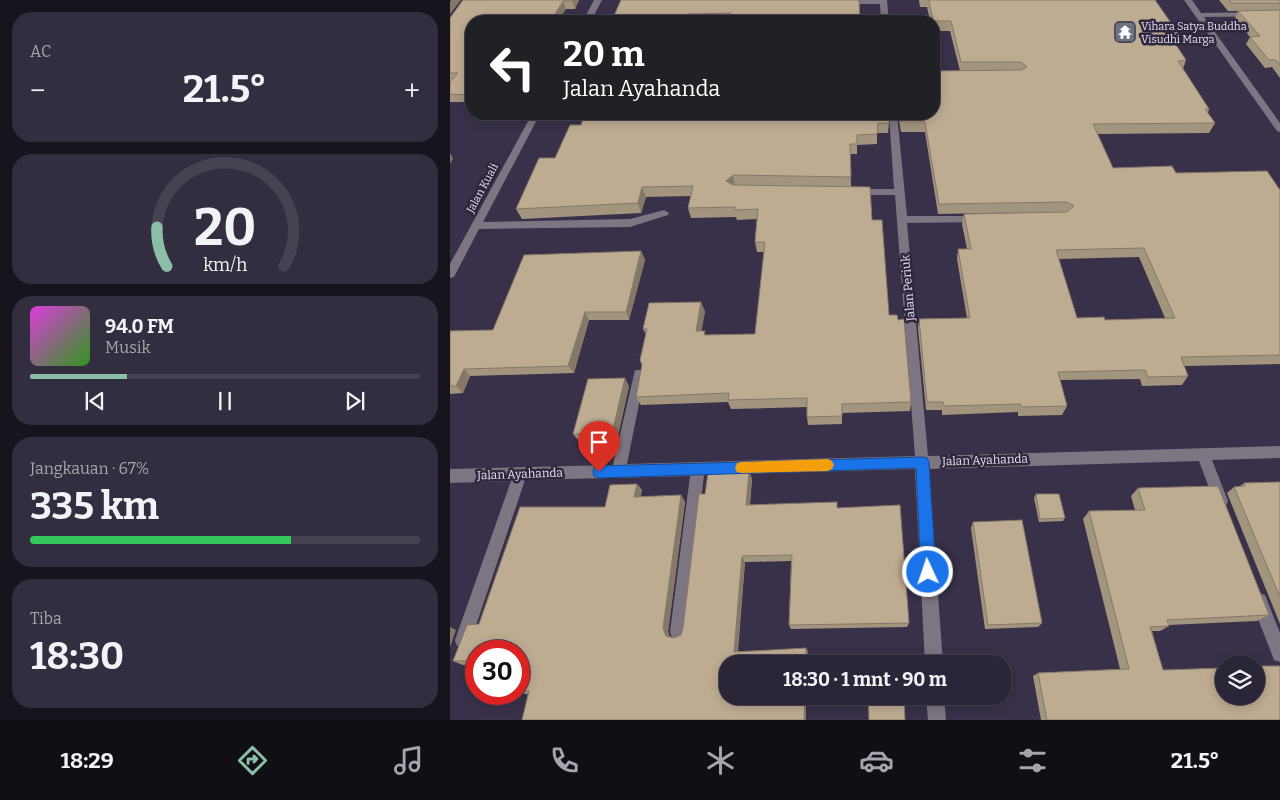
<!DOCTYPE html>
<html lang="id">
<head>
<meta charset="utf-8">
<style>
  body { margin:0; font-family:Bitter,serif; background:#322d3f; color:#f1f3f6; height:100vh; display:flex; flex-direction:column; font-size:19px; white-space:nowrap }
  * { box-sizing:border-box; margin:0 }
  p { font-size:16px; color:#a5a5ad }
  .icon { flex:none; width:28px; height:28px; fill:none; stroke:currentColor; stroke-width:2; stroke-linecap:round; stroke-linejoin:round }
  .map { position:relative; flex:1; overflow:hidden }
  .panel { display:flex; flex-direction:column; gap:12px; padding:12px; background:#17141e; width:450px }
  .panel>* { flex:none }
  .top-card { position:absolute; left:15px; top:15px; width:475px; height:105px; border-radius:20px; box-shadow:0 2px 12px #0003,0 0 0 1px #464252; background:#202124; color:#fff; overflow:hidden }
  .buttons { position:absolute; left:765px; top:655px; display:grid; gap:10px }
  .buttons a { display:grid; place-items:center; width:50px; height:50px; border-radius:50%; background:#2a2537; box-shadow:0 2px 12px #0003,0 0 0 1px #464252; font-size:25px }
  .speed { position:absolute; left:15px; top:640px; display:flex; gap:10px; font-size:25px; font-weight:700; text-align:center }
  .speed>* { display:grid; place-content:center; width:65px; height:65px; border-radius:50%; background:#2a2537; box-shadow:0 2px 12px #0003,0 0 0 1px #464252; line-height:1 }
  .speed .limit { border:8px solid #d22; background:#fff; color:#111 }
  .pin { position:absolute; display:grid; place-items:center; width:42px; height:42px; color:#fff; margin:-51px -21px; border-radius:50% 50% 50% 0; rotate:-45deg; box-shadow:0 0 5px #0007 }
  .pin .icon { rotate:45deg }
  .me { position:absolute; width:55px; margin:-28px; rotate:357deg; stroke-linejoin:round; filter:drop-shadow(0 0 4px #0008) }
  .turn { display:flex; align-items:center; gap:18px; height:105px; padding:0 15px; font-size:22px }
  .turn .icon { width:65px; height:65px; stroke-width:2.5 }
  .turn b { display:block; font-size:35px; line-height:42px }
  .big { font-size:38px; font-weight:700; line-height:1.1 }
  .panel .card { flex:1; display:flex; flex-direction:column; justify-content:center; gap:8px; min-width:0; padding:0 18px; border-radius:20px; background:#322d3f }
  .panel .dial { align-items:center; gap:0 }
  .dial svg { height:130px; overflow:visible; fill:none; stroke:#464252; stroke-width:7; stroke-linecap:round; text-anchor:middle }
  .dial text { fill:#f1f3f6; stroke:none }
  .song { display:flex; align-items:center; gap:15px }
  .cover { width:60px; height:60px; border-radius:8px; background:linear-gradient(135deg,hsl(300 70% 55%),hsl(110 70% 35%)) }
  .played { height:5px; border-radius:2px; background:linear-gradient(90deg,#8abfa5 25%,#464252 25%) }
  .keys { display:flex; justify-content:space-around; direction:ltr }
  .heat { display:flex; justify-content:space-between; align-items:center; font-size:28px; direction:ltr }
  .charge { height:8px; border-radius:4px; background:linear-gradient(90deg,#34c759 67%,#464252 0) }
  .trip { position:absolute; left:269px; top:655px; width:292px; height:50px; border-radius:20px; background:#2a2537; box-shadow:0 2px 12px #0003,0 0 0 1px #464252; font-weight:700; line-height:50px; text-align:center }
  .dock { display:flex; height:80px; justify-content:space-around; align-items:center; background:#110f16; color:#a5a5ad }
  .dock .icon { width:35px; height:35px }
  .dock .on { color:#8abfa5 }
  .dock b { font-size:22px; color:#f1f3f6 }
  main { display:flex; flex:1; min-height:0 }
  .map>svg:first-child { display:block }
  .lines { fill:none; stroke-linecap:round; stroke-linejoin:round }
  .minor { fill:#7d7682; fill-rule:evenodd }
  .wall { fill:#a3947e; fill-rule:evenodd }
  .shaded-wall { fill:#857866 }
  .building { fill:#beac92; stroke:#857866; fill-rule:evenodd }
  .route { fill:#1a73e8; stroke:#114b97 }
  .slow { fill:#f59e0b }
  .labels { text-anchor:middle; stroke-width:5; stroke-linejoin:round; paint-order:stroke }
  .far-poi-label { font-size:11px; fill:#e4e0f0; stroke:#2e273e; text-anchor:start }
  .far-street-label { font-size:11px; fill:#e4e0f0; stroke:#2e273e }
  .street-label { font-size:12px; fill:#e4e0f0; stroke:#2e273e }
</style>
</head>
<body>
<main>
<section class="panel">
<div class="card"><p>AC</p>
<div class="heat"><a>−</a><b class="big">21.5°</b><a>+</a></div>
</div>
<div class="card dial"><svg viewBox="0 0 100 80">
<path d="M14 69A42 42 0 1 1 86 69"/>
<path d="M14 69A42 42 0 0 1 8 45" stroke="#8abfa5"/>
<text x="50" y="56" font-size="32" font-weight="700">20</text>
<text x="50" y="72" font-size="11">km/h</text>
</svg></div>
<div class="card">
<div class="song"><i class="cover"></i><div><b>94.0 FM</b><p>Musik</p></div></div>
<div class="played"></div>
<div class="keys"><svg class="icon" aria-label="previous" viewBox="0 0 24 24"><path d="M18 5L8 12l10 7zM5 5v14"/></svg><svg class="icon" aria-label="pause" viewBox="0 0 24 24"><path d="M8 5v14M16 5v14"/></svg><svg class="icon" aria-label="next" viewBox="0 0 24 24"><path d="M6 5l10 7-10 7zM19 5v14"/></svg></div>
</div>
<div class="card"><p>Jangkauan · 67%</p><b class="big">335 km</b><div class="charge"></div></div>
<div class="card"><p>Tiba</p><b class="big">18:30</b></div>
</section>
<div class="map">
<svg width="830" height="720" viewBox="0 0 830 720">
  <rect width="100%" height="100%" fill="#383149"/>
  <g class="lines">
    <!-- minor -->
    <path class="minor" d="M144,0H152L141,21H133Z
      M392,0H437L439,21H431L430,4H393L389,2Z
      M734,0H742L751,13L830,12V16L754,17L830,123V132L827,131Z
      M82,114H90L33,222L180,219L214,210L219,213L218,215L180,227L29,229L4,277L0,278V264Z
      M439,114H447L457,216H530L535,219L530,222L457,223L478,456L830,446V458L762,460L778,501L776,506L771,508L766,506L749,461L479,469L493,664H475L465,469L254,475L236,632L234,638L228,640L222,638L220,632L240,476L75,480L21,640L19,646L13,648L7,646L5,640L61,481L0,483V469L163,465L185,370H193L195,374L177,464L465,456L445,195H403L398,192L403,189H444Z
      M809,593L815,595L830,633V662L824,660L801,601L803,595Z
      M476,696H494L496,720H478Z"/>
  </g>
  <!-- wall -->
  <path class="wall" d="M13,0H129L125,9H116L21,21V102H0V82L1,81H0V18Z
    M171,0L410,21H164L163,18Z
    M469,0H705L728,33L724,43L736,60L733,69L759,109L758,113L765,123L759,133L647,134L663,168L726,173L830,190V364L734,366L738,376L732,385L692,386L690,379L610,380L617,406L612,415L568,416V412L492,415V410H476L468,328L469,319L517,318L507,259L508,249H517L512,224L514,214L592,212L488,214L475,132H451L448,114H484L510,71L500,31H484V21H480L477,7H470ZM689,257L715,318L655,320L627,318L609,259Z
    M769,0H830V78L822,67L815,68L796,44L800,37L785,18L788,11H806H778Z
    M439,123L438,133H427V144L407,145V154H400L401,186L422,220L439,315L461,402L460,411L392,413V424L358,425L357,417V407L281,409L278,402L191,405L186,397L192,365L196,334L193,329L255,311L251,331L256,335L305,334L314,252H307L305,242L307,219L287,220L286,217L241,218L238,208L241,196L196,197L191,213L72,219L66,209L131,125Z
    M191,251L195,260L179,320H139L124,373L20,376L13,393L0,394V331L43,330Z
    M179,386L167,440L129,441L123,434Z
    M299,472L302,479L300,505L387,508L459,623L457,627L341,629L339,625L341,561L295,562L288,651H358L278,696H356V720H72L78,694H75L69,692V681L73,663H69V651H26V665H13L3,661L29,624L155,507L187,484L192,490L190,497L231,495L235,502L218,632L220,637L224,638L231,635L233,628L255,494Z
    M830,482V624L777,493L784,487H789L794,483Z
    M688,488L819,615L807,621L719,625V626L710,631H702L713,670L830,720H591L583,676L588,673L670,669L633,519L639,511L685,510L681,496Z
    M586,494L615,518L613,521L589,522L584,498Z
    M523,522L592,623L588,627L535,629L521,528Z"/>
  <!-- shaded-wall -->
  <path class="shaded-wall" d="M1,0H11L0,14V2Z
    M123,0H129L125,9L122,1Z
    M113,1L116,9L108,21H101Z
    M237,14L238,21H234Z
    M0,153L3,158L0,164Z
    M283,175L285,185L278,191L276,181Z
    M192,187L196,197L191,213L188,203Z
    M191,251L195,260L179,320L176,312Z
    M251,302L255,311L250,341L246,331Z
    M135,312L139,320L124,373L118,366Z
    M14,369L20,376L13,393L6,386Z
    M175,378L179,386L167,440L162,433Z
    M299,472L302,479L299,512L296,505Z
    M187,484L192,490L189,504L184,497Z
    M231,495L235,502L218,632L221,640L216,636L213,628Z
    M292,556L295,562L287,655L284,652Z
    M0,627L6,630L0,647Z
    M356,648L358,651L357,664H356Z
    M355,696H356V720H354Z"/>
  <!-- building -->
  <path class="building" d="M13,0H123L122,1H113L101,21H21V95L0,94V82L8,73H0V18Z
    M171,0H409L410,21H279L281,13L237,14L234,21H175L176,18H163Z
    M479,0H705L728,33H718L736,60L728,61L759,109H755L765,123L643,124L663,168L722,166L726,173L817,171L830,190V355L731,357L738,376L698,377L695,370L608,372L617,406L572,407L571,404L494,406L493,402H477L469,319L520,318L508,249H521L514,214L617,212L624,206L617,202L489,204L475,122H451L450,114H484V71L571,70L577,67L571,62H511L501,21H483ZM694,248L725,318L655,320L654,317L627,318L606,250Z
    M779,0H830V3H781Z
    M830,10V65L826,60H819L800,37L810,36L788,11Z
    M135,114H438L439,123H428L427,134L407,135V144H400L401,177L283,175L276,181L283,185L420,187L422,220H432L439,315H447L448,320L454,319L461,402L392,404V416L357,417V398L278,400L279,393L186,397L192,365L190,360L197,329H193L199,303L251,302L246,331H255L254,335L305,334L315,242H305L308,209L284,210L285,207L238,208L243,186L192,187L188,203L66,209L89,158H105L120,125H131Z
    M191,251L176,312H135L118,366L14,369L6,386H0V331L43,330L74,255Z
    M175,378L162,433L123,434L138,379Z
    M299,472L296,505L387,502V508L450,505L459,623L339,625L342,555L292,556L284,652L356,648V664H278V696H355L354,720H72L79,691H69V681L74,659L69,660V651H26V661H3L17,625L29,624L70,507H155L160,485L187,484L184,497L231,495L213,628L216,636L224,638L231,635L233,628L249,494H255L258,473Z
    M830,482V597L784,487L795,486L794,483Z
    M768,486L819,615L717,620L719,626L700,627L713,670L774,668V696H806V666H830V720H597L588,673L679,669L639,511L695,510L688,488Z
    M586,494H609L615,518L590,519Z
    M572,520L592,623L538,625L523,522Z
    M418,696H454L455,720H419Z"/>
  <!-- route -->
  <path class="route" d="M472,457L477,458L479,462L486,572L483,577L478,579L473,577L471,572L466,468L149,478L144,476L143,472L144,468L149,466Z"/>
  <!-- slow -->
  <path class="slow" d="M378,459L382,461L384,465L382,469L378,471L291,473L287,472L285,468L287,463L291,462Z"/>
  <!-- icons -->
  <defs>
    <g id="temple-square" transform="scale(1.125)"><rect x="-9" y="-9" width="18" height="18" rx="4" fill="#6b7280" stroke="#2e273e"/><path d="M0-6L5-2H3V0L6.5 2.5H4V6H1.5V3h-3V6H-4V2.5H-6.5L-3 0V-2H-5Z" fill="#fff"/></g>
  </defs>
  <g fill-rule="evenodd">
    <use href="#temple-square" x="675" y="32"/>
  </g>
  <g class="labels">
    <!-- far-poi labels -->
    <g class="far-poi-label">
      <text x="691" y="30">Vihara Satya Buddha<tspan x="691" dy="13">Visudhi Marga</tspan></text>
    </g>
    <!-- far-street labels -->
    <g class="far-street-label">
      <text transform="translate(32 188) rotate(-62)" y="4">Jalan Kuali</text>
    </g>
    <!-- street labels -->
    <g class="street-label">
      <text transform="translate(458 288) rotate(-95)" y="4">Jalan Periuk</text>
      <text transform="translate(535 460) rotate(-2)" y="4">Jalan Ayahanda</text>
      <text transform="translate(70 474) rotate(-2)" y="4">Jalan Ayahanda</text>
    </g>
  </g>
</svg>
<div class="buttons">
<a><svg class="icon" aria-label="layers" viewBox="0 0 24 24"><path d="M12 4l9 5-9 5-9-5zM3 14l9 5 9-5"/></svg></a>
</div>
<div class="speed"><div class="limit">30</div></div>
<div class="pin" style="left:149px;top:472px;background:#d93025"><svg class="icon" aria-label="arrive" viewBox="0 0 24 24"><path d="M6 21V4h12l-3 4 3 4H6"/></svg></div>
<svg class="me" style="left:478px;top:572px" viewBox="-20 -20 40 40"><circle r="17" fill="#1a73e8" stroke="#fff" stroke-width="3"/><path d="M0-11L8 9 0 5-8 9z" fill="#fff"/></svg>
<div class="trip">18:30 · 1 mnt · 90 m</div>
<div class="top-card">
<div class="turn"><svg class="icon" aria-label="left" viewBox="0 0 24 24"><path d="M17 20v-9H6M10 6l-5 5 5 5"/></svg><div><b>20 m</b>Jalan Ayahanda</div></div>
</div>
</div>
</main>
<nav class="dock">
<b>18:29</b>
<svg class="icon on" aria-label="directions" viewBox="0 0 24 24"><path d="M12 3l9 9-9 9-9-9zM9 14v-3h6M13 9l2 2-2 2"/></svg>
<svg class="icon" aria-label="music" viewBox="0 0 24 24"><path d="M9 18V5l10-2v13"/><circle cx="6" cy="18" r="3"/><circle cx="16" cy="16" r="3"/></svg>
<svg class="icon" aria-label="phone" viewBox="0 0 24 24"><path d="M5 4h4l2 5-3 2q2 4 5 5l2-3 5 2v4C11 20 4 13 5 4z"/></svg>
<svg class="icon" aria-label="climate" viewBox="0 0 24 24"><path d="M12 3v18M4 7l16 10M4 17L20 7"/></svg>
<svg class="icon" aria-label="car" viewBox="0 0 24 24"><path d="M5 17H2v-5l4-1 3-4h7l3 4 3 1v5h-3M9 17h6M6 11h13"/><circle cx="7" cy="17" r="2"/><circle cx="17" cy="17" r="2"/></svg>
<svg class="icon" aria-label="filters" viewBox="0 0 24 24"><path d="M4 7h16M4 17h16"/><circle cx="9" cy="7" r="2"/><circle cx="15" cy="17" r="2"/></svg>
<b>21.5°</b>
</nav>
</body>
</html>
